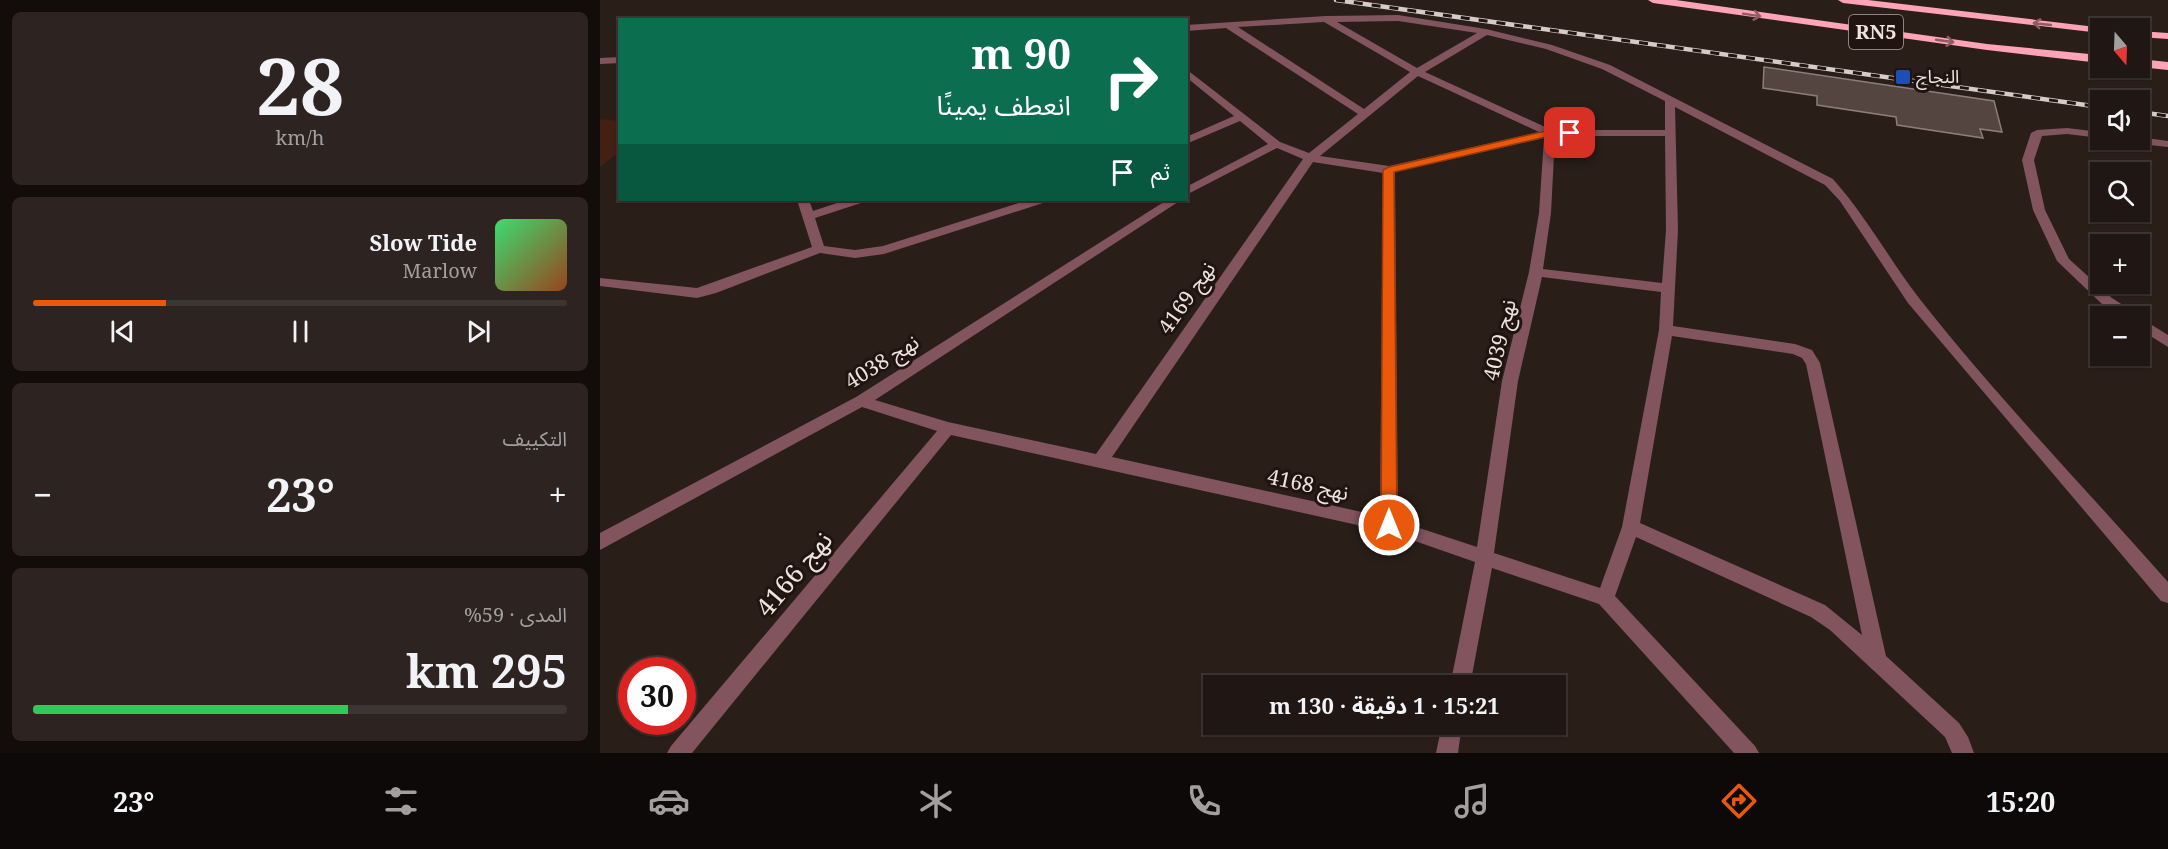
<!DOCTYPE html>
<html lang="ar">
<head>
<meta charset="utf-8">
<style>
  body { margin:0; font-family:"Noto Serif","Noto Sans Arabic",serif; background:#2d2321; color:#f1f3f6; direction:rtl; height:100vh; display:flex; flex-direction:column; font-size:22px; white-space:nowrap }
  * { box-sizing:border-box; margin:0 }
  p { font-size:20px; color:#a29fa0 }
  .icon { flex:none; width:33px; height:33px; fill:none; stroke:currentColor; stroke-width:2; stroke-linecap:round; stroke-linejoin:round }
  .map { position:relative; flex:1; overflow:hidden; direction:ltr }
  .drawer { display:flex; flex-direction:column; gap:12px; padding:12px; background:#120c0a; width:600px }
  .drawer>* { flex:none }
  .hud { position:absolute; left:18px; top:18px; width:570px; height:183px; border-radius:0px; box-shadow:0 2px 4px #0004,0 0 0 2px #3d3533; direction:rtl; background:#0b6e4f; color:#fff; overflow:hidden }
  .needle { width:39px; rotate:161deg }
  .controls { position:absolute; left:1490px; top:18px; display:grid; gap:12px }
  .controls a { display:grid; place-items:center; width:60px; height:60px; border-radius:0px; background:#201613; box-shadow:0 2px 4px #0004,0 0 0 2px #3d3533; font-size:30px }
  .speed { position:absolute; left:18px; top:657px; display:flex; gap:12px; font-size:30px; font-weight:700; text-align:center }
  .speed>* { display:grid; place-content:center; width:78px; height:78px; border-radius:50%; background:#201613; box-shadow:0 2px 4px #0004,0 0 0 2px #3d3533; line-height:1 }
  .speed .limit { border:9px solid #d22; background:#fff; color:#111 }
  .pin { position:absolute; display:grid; place-items:center; width:51px; height:51px; color:#fff; margin:-26px; border-radius:12px; box-shadow:0 3px 9px #0006 }
  .me { position:absolute; width:66px; margin:-33px; rotate:0deg; stroke-linejoin:round; filter:drop-shadow(0 0 4px #0008) }
  .turn { display:flex; align-items:center; gap:21px; height:126px; padding:0 18px; font-size:27px }
  .turn .icon { width:78px; height:78px; stroke-width:2.5 }
  .turn b { display:block; font-size:42px; line-height:51px }
  .then { display:flex; align-items:center; height:57px; padding:0 18px; background:#0003; gap:12px; font-size:22px }
  .big { font-size:45px; font-weight:700; line-height:1.1 }
  .drawer .card { flex:1; display:flex; flex-direction:column; justify-content:center; gap:9px; min-width:0; padding:0 21px; border-radius:9px; background:#2d2321 }
  .drawer .dial { align-items:center; gap:0 }
  .dial b { font-size:78px; line-height:1 }
  .song { display:flex; align-items:center; gap:18px }
  .cover { width:72px; height:72px; border-radius:9px; background:linear-gradient(135deg,hsl(140 70% 55%),hsl(20 70% 35%)) }
  .played { height:6px; border-radius:3px; background:linear-gradient(90deg,#ea580c 25%,#3d3533 25%) }
  .keys { display:flex; justify-content:space-around; direction:ltr }
  .heat { display:flex; justify-content:space-between; align-items:center; font-size:33px; direction:ltr }
  .charge { height:9px; border-radius:4px; background:linear-gradient(90deg,#34c759 59%,#3d3533 0) }
  .trip { position:absolute; left:603px; top:675px; width:363px; height:60px; border-radius:0px; background:#201613; box-shadow:0 2px 4px #0004,0 0 0 2px #3d3533; font-weight:700; line-height:60px; text-align:center; direction:rtl }
  .menu { display:flex; height:96px; justify-content:space-around; align-items:center; background:#0d0908; color:#a29fa0 }
  .menu .icon { width:42px; height:42px }
  .menu .selected { color:#ea580c }
  .menu b { font-size:27px; color:#f1f3f6 }
  main { display:flex; flex:1; min-height:0 }
  .map>svg:first-child { display:block }
  .green { fill:#422013 }
  .building { fill:#544540; stroke:#8d7d77; stroke-width:1.5 }
  .lines { fill:none; stroke-linecap:round; stroke-linejoin:round }
  .minor { fill:#82545e; fill-rule:evenodd }
  .highway { fill:#ffa3b6; fill-rule:evenodd }
  .rail-casing { stroke:#d5ccc8; stroke-width:4.5 }
  .rail { stroke:#211410; stroke-width:3; stroke-dasharray:9; stroke-linecap:butt }
  .oneway { stroke:#905c63 }
  .route { fill:#ea580c; stroke:#983908; stroke-width:1.5 }
  .transit-dot { fill:#1a4fb4; stroke:#211410; stroke-width:2 }
  .labels { text-anchor:middle; stroke-width:6; stroke-linejoin:round; paint-order:stroke }
  .far-poi-label { font-size:18px; fill:#ece3df; stroke:#211410; text-anchor:start }
  .shield { fill:#211410; stroke:#afa5a1; stroke-width:1.5 }
  .shield-label { font-size:20px; font-weight:bold; fill:#ece3df }
  .street-label { font-size:21px; fill:#ece3df; stroke:#211410 }
  .near-street-label { font-size:26px; fill:#ece3df; stroke:#211410 }
</style>
</head>
<body>
<main>
<div class="map">
<svg width="1568" height="753" viewBox="0 0 1568 753">
  <rect width="100%" height="100%" fill="#2a1e19"/>
  <!-- green -->
  <path class="green" d="M0,119L20,121L19,152L0,167Z"/>
  <!-- building -->
  <path class="building" d="M1164,67L1394,101L1402,132L1380,129L1383,138L1297,125L1296,117L1217,105V96L1163,88Z"/>
  <g class="lines">
    <!-- minor -->
    <path class="minor" d="M798,15L886,29L952,45L1010,65L1233,179C1266,216 1289,259 1319,298C1396,396 1485,488 1568,582V603L1561,601L1308,303L1240,201L1225,185L1075,107L1078,230L1073,326L1195,344L1212,350L1220,363L1286,656L1359,723L1368,737L1374,753H1352L1345,737L1230,630L1211,617L1036,537L1015,596L1155,746L1159,753H1134L999,604L892,568L870,686H850L875,562L789,532L351,435L92,753H67L71,746L337,431L262,407L0,550V533L256,397L567,200H581L275,400L348,422L496,454L703,159L677,148L586,195V187L668,144L640,121L586,144V137L634,116L586,77V69L680,142L709,153L758,114L626,28L586,31V25L726,16ZM798,21L877,33L817,68L737,22ZM724,22L810,72L764,109L638,27ZM887,35L946,49L1002,69L1065,101V130H952L825,72ZM818,76L939,132L789,166L720,156ZM955,136H1065L1066,230L1062,283L943,269L951,213ZM944,138L939,213L929,272L902,381L877,547L798,521L795,172ZM713,162L783,173L780,516L512,457ZM942,277L1061,292L1059,330L1022,527L1000,588L894,553L918,381ZM1072,336L1193,354L1202,358L1206,364L1262,635L1225,605L1040,523Z
      M20,57V63L0,64V58Z
      M1467,128L1500,132V138L1467,134L1442,136L1434,160L1445,210L1469,259L1512,298L1535,313L1537,316H1521L1502,304L1457,261L1433,210L1422,160L1431,133L1437,130Z
      M1539,137L1568,141V147L1531,143L1525,140H1539Z
      M197,200H209L213,211L246,200H263L261,203L215,218L224,246L255,250L283,246L428,200H445L443,203L284,254L255,258L220,253L116,293L97,298L0,286V278L97,288L212,247Z
      M1539,317L1568,335V347L1539,329Z
      M842,724H862L858,753H836Z"/>
    <!-- highway -->
    <path class="highway" d="M1048,0H1076L1387,44L1500,55V63L1387,50L1053,3Z
      M1238,0H1268L1505,28H1500V33L1243,3Z
      M1539,31L1568,33V39L1539,37Z
      M1539,59L1568,62V70L1539,67Z"/>
    <!-- rail casing -->
    <g class="rail-casing">
      <path id="rail" d="M736,0L1500,107
        M1539,112L1568,116"/>
    </g>
    <!-- rail -->
    <use href="#rail" class="rail"/>
  </g>
  <!-- one-way arrows -->
  <defs><path id="oneway-shaft" d="M-6 0H5M1.5-3L5.5 0L1.5 3" fill="none" stroke-width="1.6" stroke-linecap="round" stroke-linejoin="round" transform="scale(1.5)"/></defs>
  <g class="oneway">
    <use href="#oneway-shaft" transform="translate(1152 15) rotate(9)"/>
    <use href="#oneway-shaft" transform="translate(1442 24) rotate(-174)"/>
    <use href="#oneway-shaft" transform="translate(1345 41) rotate(8)"/>
  </g>
  <!-- route -->
  <path class="route" d="M950,130H970L975,133L970,136H950L794,172L797,525L795,530L789,532L784,530L781,525L783,170L789,167Z"/>
  <!-- markers -->
  <rect class="transit-dot" x="1295" y="69" width="16" height="16" rx="3"/>
  <g class="labels">
    <!-- far-poi labels -->
    <g class="far-poi-label">
      <text x="1316" y="83">النجاح</text>
    </g>
    <!-- shield labels -->
    <rect class="shield" x="1249" y="15" width="54" height="34" rx="4.5"/>
    <g class="shield-label">
      <text x="1276" y="39">RN5</text>
    </g>
    <!-- street labels -->
    <g class="street-label">
      <text transform="translate(587 298) rotate(-55)" y="7">نهج 4169</text>
      <text transform="translate(900 340) rotate(-77)" y="7">نهج 4039</text>
      <text transform="translate(282 362) rotate(-32)" y="7">نهج 4038</text>
      <text transform="translate(708 485) rotate(12)" y="7">نهج 4168</text>
    </g>
    <!-- near-street labels -->
    <g class="near-street-label">
      <text transform="translate(194 574) rotate(-50)" y="9">نهج 4166</text>
    </g>
  </g>
</svg>
<div class="controls">
<a><svg class="needle" viewBox="-14 -14 28 28"><path d="M0-13l5 13h-10z" fill="#e53935"/><path d="M0 13l5-13h-10z" fill="#a29fa0"/></svg></a>
<a><svg class="icon" aria-label="sound" viewBox="0 0 24 24"><path d="M4 9h4l5-4v14l-5-4H4zM17 9q2 3 0 6"/></svg></a>
<a><svg class="icon" aria-label="search" viewBox="0 0 24 24"><circle cx="10" cy="10" r="6"/><path d="M15 15l6 6"/></svg></a>
<a>+</a>
<a>−</a>
</div>
<div class="speed"><div class="limit">30</div></div>
<div class="pin" style="left:970px;top:133px;background:#d93025"><svg class="icon" aria-label="arrive" viewBox="0 0 24 24"><path d="M6 21V4h12l-3 4 3 4H6"/></svg></div>
<svg class="me" style="left:789px;top:525px" viewBox="-20 -20 40 40"><circle r="17" fill="#ea580c" stroke="#fff" stroke-width="3"/><path d="M0-11L8 9 0 5-8 9z" fill="#fff"/></svg>
<div class="trip">15:21 · 1 دقيقة · 130 m</div>
<div class="hud">
<div class="turn"><svg class="icon" aria-label="right" viewBox="0 0 24 24"><path d="M7 20v-9h11M14 6l5 5-5 5"/></svg><div><b>90 m</b>انعطف يمينًا</div></div>
<div class="then">ثم<svg class="icon" aria-label="arrive" viewBox="0 0 24 24"><path d="M6 21V4h12l-3 4 3 4H6"/></svg></div>
</div>
</div>
<section class="drawer">
<div class="card dial"><b>28</b><p>km/h</p></div>
<div class="card">
<div class="song"><i class="cover"></i><div><b>Slow Tide</b><p>Marlow</p></div></div>
<div class="played"></div>
<div class="keys"><svg class="icon" aria-label="previous" viewBox="0 0 24 24"><path d="M18 5L8 12l10 7zM5 5v14"/></svg><svg class="icon" aria-label="pause" viewBox="0 0 24 24"><path d="M8 5v14M16 5v14"/></svg><svg class="icon" aria-label="next" viewBox="0 0 24 24"><path d="M6 5l10 7-10 7zM19 5v14"/></svg></div>
</div>
<div class="card"><p>التكييف</p>
<div class="heat"><a>−</a><b class="big">23°</b><a>+</a></div>
</div>
<div class="card"><p>المدى · 59%</p><b class="big">295 km</b><div class="charge"></div></div>
</section>
</main>
<nav class="menu">
<b>15:20</b>
<svg class="icon selected" aria-label="directions" viewBox="0 0 24 24"><path d="M12 3l9 9-9 9-9-9zM9 14v-3h6M13 9l2 2-2 2"/></svg>
<svg class="icon" aria-label="music" viewBox="0 0 24 24"><path d="M9 18V5l10-2v13"/><circle cx="6" cy="18" r="3"/><circle cx="16" cy="16" r="3"/></svg>
<svg class="icon" aria-label="phone" viewBox="0 0 24 24"><path d="M5 4h4l2 5-3 2q2 4 5 5l2-3 5 2v4C11 20 4 13 5 4z"/></svg>
<svg class="icon" aria-label="climate" viewBox="0 0 24 24"><path d="M12 3v18M4 7l16 10M4 17L20 7"/></svg>
<svg class="icon" aria-label="car" viewBox="0 0 24 24"><path d="M5 17H2v-5l4-1 3-4h7l3 4 3 1v5h-3M9 17h6M6 11h13"/><circle cx="7" cy="17" r="2"/><circle cx="17" cy="17" r="2"/></svg>
<svg class="icon" aria-label="filters" viewBox="0 0 24 24"><path d="M4 7h16M4 17h16"/><circle cx="9" cy="7" r="2"/><circle cx="15" cy="17" r="2"/></svg>
<b>23°</b>
</nav>
</body>
</html>
